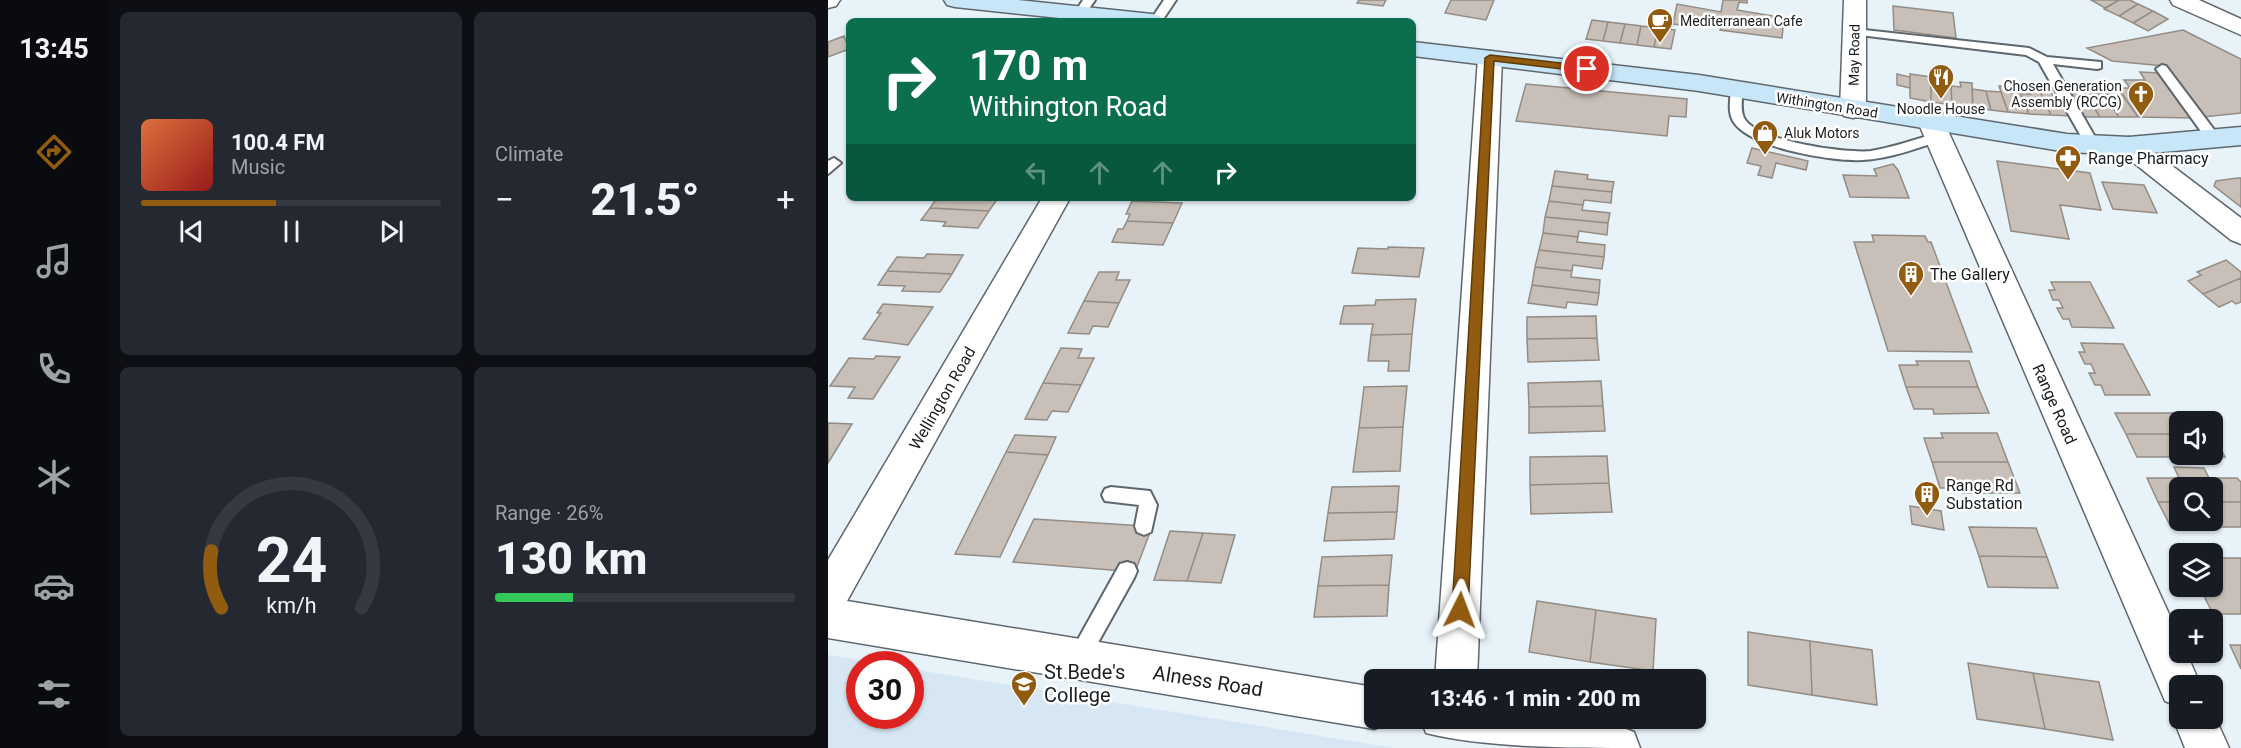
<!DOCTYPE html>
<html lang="en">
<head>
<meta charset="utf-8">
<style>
  body { margin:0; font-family:Roboto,sans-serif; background:#242831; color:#f1f3f6; height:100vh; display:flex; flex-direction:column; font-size:22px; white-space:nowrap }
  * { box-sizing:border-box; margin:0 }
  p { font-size:20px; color:#9ea1a6 }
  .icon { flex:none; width:33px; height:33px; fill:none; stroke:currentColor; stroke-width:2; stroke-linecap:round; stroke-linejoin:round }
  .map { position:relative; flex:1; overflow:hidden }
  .details { display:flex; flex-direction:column; gap:12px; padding:12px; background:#0d0f14; width:720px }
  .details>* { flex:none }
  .banner { position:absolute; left:18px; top:18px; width:570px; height:183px; border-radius:9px; box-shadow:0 2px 4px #0004; background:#0b6e4f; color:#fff; overflow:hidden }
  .buttons { position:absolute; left:1341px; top:411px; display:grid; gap:12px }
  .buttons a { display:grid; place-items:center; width:54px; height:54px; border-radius:9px; background:#171b24; box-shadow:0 2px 4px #0004; font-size:30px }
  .speed { position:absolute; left:18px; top:651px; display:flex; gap:12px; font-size:30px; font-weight:700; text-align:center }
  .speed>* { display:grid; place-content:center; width:78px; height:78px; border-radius:50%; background:#171b24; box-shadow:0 2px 4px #0004; line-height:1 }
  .speed .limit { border:9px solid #d22; background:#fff; color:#111 }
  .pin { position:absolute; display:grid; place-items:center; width:51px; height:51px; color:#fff; margin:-26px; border:3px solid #fff; border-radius:50%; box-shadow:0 2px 6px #0007 }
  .me { position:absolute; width:66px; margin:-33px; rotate:3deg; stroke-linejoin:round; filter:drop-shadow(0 0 4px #0008) }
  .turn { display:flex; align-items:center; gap:21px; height:126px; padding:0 24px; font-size:27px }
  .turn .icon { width:78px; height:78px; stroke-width:2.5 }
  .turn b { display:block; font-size:42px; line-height:51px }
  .lanes { display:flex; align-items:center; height:57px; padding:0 24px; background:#0003; justify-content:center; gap:30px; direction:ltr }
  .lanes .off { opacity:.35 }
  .big { font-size:45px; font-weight:800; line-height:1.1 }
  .details .card { flex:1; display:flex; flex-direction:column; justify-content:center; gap:9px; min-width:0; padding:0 21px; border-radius:9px; background:#242831 }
  .details .dial { align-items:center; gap:0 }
  .dial svg { height:156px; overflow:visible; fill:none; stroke:#363941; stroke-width:7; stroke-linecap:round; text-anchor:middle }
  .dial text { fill:#f1f3f6; stroke:none }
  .song { display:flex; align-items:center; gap:18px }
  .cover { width:72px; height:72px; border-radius:9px; background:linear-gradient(135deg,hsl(20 70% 55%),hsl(0 70% 35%)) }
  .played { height:6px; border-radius:3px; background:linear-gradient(90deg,#915b10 45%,#363941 45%) }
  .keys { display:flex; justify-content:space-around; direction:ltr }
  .heat { display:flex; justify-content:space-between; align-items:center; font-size:33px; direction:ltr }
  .charge { height:9px; border-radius:4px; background:linear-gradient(90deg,#34c759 26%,#363941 0) }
  .details .tiles { flex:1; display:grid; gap:12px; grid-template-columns:repeat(2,1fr) }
  .trip { position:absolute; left:536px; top:669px; width:342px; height:60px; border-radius:9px; background:#171b24; box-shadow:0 2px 4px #0004; font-weight:800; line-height:60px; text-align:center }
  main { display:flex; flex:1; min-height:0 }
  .dock { display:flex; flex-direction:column; width:108px; justify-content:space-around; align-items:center; background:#090b0e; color:#9ea1a6 }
  .dock .icon { width:42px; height:42px }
  .dock .active { color:#915b10 }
  .dock b { font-size:27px; color:#f1f3f6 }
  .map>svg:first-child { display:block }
  .built { fill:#d6e7f3 }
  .building { fill:#c8c0b8; stroke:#938c84; stroke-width:1.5 }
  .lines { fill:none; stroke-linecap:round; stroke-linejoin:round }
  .lane-casing { stroke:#5f676e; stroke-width:4 }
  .street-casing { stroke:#5f676e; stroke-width:3 }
  .secondary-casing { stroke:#5f676e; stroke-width:3 }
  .lane { fill:#fff; fill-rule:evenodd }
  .street { fill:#fff; fill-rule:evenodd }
  .secondary { fill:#c7e6f7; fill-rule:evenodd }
  .route { fill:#915b10; stroke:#5e3b0a; stroke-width:1.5 }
  .labels { text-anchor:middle; stroke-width:5; stroke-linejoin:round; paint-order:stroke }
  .far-poi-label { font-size:14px; fill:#1a1e21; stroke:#fff; text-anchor:start }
  .far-street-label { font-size:14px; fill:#1a1e21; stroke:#fff }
  .poi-label { font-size:16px; fill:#1a1e21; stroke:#fff; text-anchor:start }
  .street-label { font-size:16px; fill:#1a1e21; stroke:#fff }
  .near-poi-label { font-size:20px; fill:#1a1e21; stroke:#fff; text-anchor:start }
  .near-street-label { font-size:20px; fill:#1a1e21; stroke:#fff }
</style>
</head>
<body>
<main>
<nav class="dock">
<b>13:45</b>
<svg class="icon active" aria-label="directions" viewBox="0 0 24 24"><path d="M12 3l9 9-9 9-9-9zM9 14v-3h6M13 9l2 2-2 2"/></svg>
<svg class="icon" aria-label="music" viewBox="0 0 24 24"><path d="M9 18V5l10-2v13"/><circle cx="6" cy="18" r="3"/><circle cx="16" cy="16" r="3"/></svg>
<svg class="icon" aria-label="phone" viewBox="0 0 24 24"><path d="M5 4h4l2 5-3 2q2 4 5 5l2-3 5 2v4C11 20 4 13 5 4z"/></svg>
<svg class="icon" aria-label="climate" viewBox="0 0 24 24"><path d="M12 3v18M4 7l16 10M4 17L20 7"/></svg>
<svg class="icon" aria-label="car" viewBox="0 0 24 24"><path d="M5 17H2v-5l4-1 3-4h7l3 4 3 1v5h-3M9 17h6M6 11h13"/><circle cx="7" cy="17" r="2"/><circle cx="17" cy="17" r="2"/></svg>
<svg class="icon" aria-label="filters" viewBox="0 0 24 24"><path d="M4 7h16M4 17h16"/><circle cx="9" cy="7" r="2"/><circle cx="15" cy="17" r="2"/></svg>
</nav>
<section class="details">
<div class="tiles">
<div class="card">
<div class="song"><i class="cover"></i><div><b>100.4 FM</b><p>Music</p></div></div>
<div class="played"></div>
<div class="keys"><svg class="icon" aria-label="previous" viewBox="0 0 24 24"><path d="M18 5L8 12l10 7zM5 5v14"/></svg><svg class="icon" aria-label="pause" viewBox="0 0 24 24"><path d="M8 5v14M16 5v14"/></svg><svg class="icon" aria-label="next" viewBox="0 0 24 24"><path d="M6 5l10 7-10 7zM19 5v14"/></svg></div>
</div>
<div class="card"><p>Climate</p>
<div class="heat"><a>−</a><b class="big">21.5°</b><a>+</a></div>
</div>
<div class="card dial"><svg viewBox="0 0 100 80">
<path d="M14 69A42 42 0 1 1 86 69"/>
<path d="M14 69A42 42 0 0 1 9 40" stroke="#915b10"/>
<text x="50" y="56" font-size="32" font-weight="700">24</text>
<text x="50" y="72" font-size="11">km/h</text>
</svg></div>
<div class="card"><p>Range · 26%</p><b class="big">130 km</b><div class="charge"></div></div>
</div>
</section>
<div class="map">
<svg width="1413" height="748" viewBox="0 0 1413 748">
  <rect width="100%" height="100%" fill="#e8f2f9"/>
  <!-- built -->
  <path class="built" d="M0,655L58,664H32V716H82L83,669L566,748H0Z"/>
  <!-- building -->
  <path class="building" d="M531,0H558L555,6L529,3Z
    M623,0H666L658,20L617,13Z
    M895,0H919V3L911,2L909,10L956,18L954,38L892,30L893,26L864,22L863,26L845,24L849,4L893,12Z
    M1263,0H1291L1277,8Z
    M1291,0H1302L1310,4L1291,16L1276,9Z
    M1310,4L1325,11L1305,23L1291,16Z
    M1065,6L1125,13L1128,38L1066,30Z
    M1325,11L1340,19L1320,31L1305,23Z
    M764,20L780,22L775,41L758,39Z
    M780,22L797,24L792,43L775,41Z
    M797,24L813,26L809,45L792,43Z
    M813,26L830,28L826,47L809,45Z
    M830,28L847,30L843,49L826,47Z
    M1355,30L1413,59V113L1375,117L1336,66L1284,61L1259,48Z
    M16,36L21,49L0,57V42Z
    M1312,72L1332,73L1365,118L1310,117L1290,88H1302L1296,80H1317Z
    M1069,74L1082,77V88L1069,85Z
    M1082,74L1103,77V102L1082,98Z
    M1103,77L1113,79L1114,84L1123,86L1124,105L1103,102Z
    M1132,82L1144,83L1145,108L1124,105L1123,86L1133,87Z
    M698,84L859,99L858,117L841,116L839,136L688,121Z
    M1171,86L1182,87L1184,93L1193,94L1201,114L1180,112Z
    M1242,87H1253L1272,117H1253L1240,94H1246Z
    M1253,87H1264L1270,94H1276L1291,117H1272Z
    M1278,87H1289L1310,117H1291L1276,94H1283Z
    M1200,88L1211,89L1223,115L1201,114L1193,94H1203Z
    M1144,89L1158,91L1163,110L1145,108Z
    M1211,89L1222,90L1225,96H1233L1244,116L1223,115Z
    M1158,91L1173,92L1180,112L1163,110Z
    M924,148L980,161L978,170L948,163L944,178L930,175L933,166L919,163Z
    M1169,161L1262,173L1273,210L1232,205L1241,239L1183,231Z
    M1065,164L1070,170L1081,198L1022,197L1015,175L1049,176L1046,169Z
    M727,171L760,175L759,179L786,182L784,192L724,186Z
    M1410,178H1413V207L1386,186L1388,181Z
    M1274,182L1316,185L1329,213L1285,209Z
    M724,186L784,192L783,203L756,200L755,205L721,201Z
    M109,198H170L161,211L102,208Z
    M304,201L354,203L345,223L299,221L302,214H298Z
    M721,201L755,205L754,210L782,213L780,223L717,217Z
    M102,208L161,211L150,228L115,226L118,222L93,220Z
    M717,217L780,223L779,235L751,231L750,237L715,233Z
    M299,221L345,223L335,245L284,242L290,229H295Z
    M715,233L750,237L749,242L777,245L776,257L711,250Z
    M1044,235L1097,236L1100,242H1103L1144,352L1060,351L1026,242H1046Z
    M560,247L596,248L591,277L524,273L530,248L560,249Z
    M711,250L776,257L774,269L745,265L744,271L707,267Z
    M99,254L135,255L124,274L59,271L69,257L96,258Z
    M1398,260L1413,272V278L1375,294L1360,281L1373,275L1369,272Z
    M707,267L744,271L743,277L772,280L771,293L704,285Z
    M59,271L124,274L112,292L74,291L77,286L50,285Z
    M271,272H291L288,280H302L291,303L256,301Z
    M1413,278V302L1408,304L1404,301L1391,307L1375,294Z
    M1223,282H1262L1286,328L1244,327L1241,319H1235L1229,308H1235L1231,300H1225L1221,290H1227Z
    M704,285L771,293L769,305L739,302L738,308L700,303Z
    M588,299L584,334L543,335L545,324H512L516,306L547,305L548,300Z
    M256,301L291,303L280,327L265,326L261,334L240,333Z
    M55,304L105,307L80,345L35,339L53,313H49Z
    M768,316L769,338L699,339V317Z
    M584,334L581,371H560L561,361H540L543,335Z
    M769,338L771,360L700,362L699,339Z
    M1253,343L1295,344L1322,395H1277L1273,385H1267L1261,373H1267L1263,364H1257L1251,352H1257Z
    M233,348L254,349L250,358H266L253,385L215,383Z
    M48,356L72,357L45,399L20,398L27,387L2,386L21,358L46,359Z
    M1088,361H1141L1150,387H1078L1071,365H1090Z
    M773,381L775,406L701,407L700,383Z
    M215,383L253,385L240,412L224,411L219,420L197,419Z
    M579,386L575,427L531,428L536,387Z
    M1078,387H1150L1161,413L1106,414L1105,409H1086Z
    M775,406L777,431L701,433V407Z
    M1287,413H1373L1377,422H1352V434H1298Z
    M0,423L24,424L0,463Z
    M575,427L572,471L525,472L531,428Z
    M1113,433H1169L1180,462H1104L1096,438H1115Z
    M1298,434H1352V454H1384L1385,434L1397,457H1309Z
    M187,435L228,437L220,455L178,452Z
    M178,452L220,455L172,557L127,554Z
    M779,456L781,483L702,485V457Z
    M1104,462H1180L1192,493H1134L1132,488H1112Z
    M1346,467L1376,468L1381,478H1409L1413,482V502H1384V488H1352V502H1330L1319,478H1351Z
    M781,483L784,512L703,514L702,485Z
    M571,486L569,512L500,513L504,487Z
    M1330,502H1352V520H1384V502H1413V527H1343Z
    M1082,506L1113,511L1116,530L1084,524Z
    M569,512L566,539L496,541L500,513Z
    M206,519L316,526L324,527L307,572L185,562Z
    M1141,527L1208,528L1219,557L1151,556Z
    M342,531L375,533L359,581L326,580Z
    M375,533L407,535L393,583L359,581Z
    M564,555L561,585L490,586L494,557Z
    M1151,556L1219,557L1230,588L1160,587Z
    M1384,558H1413V614H1385L1371,586H1384Z
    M561,585L559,616L486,617L490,586Z
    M709,601L768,610L762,662L701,652Z
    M768,610L828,619L825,671L762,662Z
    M920,632L982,641L984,695L920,685Z
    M982,641L1044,650L1049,705L984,695Z
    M1402,645H1413V669Z
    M1140,663L1205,673L1217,729L1149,719Z
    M1205,673L1271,682L1285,740L1217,729Z"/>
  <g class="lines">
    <!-- lane casing -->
    <g class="lane-casing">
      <path id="lane" d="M255,0H267L256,16H248L246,14Z
        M336,0H348L334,21H322Z
        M1027,29L1201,48L1219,57L1273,62V68L1269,69L1225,64L1271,144L1264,148L1259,147L1211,62L1198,55L1023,34V30Z
        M1334,65L1338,66L1390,135V141H1380L1328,69Z
        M909,86L915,90C914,99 912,109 916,118C928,141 1018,154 1043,151C1066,147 1088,139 1110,133L1117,137L1115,140C1089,148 1062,159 1034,160C1005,162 921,148 905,121C900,112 902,101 903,90Z
        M6,158L13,163L0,174V161Z
        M283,487L322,491L329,505L323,532L316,535L309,532L307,526L311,505L277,501L274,495L277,489Z
        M299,562L306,564L309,571L306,578L257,666L250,669L243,666L240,659L243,652L292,564Z"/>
    </g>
    <!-- street casing -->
    <g class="street-casing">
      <path id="street" d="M0,0H12L8,6L0,8Z
        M1016,0H1038V110L1034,116L1025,118L1016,116L1012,110Z
        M1342,0H1371L1413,19V35L1345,5Z
        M662,51L670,53L674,58L649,680H607L650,58L654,53Z
        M1103,114L1112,116L1116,122L1352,638V652H1358L1373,686H1352V718H1384V710L1401,748H1357L1345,718L1349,706L1337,701L1090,122L1094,116Z
        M1301,137L1310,140L1413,218V244L1403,240L1292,152L1288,146L1292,140Z
        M214,198H242L19,601L546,687V718H563L561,723L546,729L0,638V560Z
        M592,718C654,718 749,709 806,732L812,748C747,748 657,748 598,733Z"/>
    </g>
    <!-- secondary casing -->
    <g class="secondary-casing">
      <path id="secondary" d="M116,0H190L324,14L332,16L335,21H260L127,7L119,5Z
        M585,42L871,75L1239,134L1301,137L1413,127V145L1301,155L1239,152L871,91L585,56Z"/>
    </g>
    <!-- lane -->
    <use href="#lane" class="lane"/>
    <!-- street -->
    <use href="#street" class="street"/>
    <!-- secondary -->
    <use href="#secondary" class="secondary"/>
  </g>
  <!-- route -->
  <path class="route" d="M662,55L759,66L764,69L759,72L666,61L640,610L638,615L632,618L626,615L624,610L657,58Z"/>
  <!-- icons -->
  <defs>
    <g id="cafe-pin" transform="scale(1.35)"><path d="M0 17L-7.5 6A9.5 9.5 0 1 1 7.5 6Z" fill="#915b10" stroke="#fff"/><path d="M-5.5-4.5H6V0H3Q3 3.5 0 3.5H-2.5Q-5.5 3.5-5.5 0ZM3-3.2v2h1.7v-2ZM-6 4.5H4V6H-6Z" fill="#fff"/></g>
    <g id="restaurant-pin" transform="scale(1.35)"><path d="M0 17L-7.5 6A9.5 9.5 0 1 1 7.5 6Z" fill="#915b10" stroke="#fff"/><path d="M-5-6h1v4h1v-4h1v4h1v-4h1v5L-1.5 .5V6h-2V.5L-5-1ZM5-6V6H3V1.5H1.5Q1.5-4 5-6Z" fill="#fff"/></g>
    <g id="church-pin" transform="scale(1.35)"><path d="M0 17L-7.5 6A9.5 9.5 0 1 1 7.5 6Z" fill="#915b10" stroke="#fff"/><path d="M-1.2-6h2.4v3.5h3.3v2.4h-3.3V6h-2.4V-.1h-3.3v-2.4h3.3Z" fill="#fff"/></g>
    <g id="shop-pin" transform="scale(1.35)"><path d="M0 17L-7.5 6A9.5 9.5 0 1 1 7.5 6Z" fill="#915b10" stroke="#fff"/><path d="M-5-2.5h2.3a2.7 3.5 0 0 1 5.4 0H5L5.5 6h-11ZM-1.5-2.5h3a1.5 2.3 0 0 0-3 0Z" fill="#fff"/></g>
    <g id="pharmacy-pin" transform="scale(1.35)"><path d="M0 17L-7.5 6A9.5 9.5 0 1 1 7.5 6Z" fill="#915b10" stroke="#fff"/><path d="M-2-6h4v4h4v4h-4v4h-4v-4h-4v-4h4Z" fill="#fff"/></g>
    <g id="building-pin" transform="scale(1.35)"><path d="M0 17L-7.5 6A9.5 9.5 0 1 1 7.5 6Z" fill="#915b10" stroke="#fff"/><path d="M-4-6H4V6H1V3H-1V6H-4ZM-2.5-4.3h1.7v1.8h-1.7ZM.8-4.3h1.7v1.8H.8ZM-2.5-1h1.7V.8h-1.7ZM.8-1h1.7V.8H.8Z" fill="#fff"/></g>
    <g id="school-pin" transform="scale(1.35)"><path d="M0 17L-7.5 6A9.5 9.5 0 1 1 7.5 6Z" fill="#915b10" stroke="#fff"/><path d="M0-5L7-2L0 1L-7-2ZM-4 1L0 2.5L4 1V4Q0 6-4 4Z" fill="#fff"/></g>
  </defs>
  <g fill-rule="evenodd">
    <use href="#cafe-pin" x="832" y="21"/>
    <use href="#restaurant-pin" x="1113" y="77"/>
    <use href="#church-pin" x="1313" y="94"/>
    <use href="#shop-pin" x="937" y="133"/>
    <use href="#pharmacy-pin" x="1240" y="158"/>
    <use href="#building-pin" x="1083" y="274"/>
    <use href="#building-pin" x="1099" y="494"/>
    <use href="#school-pin" x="196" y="684"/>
  </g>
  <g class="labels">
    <!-- far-poi labels -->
    <g class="far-poi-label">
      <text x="852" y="26">Mediterranean Cafe</text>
      <text x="1294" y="91" text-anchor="end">Chosen Generation<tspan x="1294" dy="16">Assembly (RCCG)</tspan></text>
      <text x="1113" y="114" text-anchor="middle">Noodle House</text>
      <text x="956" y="138">Aluk Motors</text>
    </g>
    <!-- far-street labels -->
    <g class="far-street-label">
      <text transform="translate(1026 55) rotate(-89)" y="5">May Road</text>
      <text transform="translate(999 105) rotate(9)" y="5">Withington Road</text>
    </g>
    <!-- poi labels -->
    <g class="poi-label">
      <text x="1260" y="164">Range Pharmacy</text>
      <text x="1102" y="280">The Gallery</text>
      <text x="1118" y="491">Range Rd<tspan x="1118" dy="18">Substation</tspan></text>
    </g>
    <!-- street labels -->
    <g class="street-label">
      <text transform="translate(114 398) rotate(-60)" y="6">Wellington Road</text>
      <text transform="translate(1227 404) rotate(66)" y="6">Range Road</text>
    </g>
    <!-- near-poi labels -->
    <g class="near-poi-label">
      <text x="216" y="679">St Bede's<tspan x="216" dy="23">College</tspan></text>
    </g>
    <!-- near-street labels -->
    <g class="near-street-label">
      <text transform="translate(380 681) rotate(9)" y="7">Alness Road</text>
    </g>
  </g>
</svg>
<div class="buttons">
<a><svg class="icon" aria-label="sound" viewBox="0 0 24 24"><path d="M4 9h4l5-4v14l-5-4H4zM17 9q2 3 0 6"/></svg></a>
<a><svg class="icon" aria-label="search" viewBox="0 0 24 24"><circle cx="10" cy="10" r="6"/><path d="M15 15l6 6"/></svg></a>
<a><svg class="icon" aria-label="layers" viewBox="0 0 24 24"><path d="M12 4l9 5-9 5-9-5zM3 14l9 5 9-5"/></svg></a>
<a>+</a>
<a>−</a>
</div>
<div class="speed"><div class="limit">30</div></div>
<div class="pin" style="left:759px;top:69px;background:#d93025"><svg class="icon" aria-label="arrive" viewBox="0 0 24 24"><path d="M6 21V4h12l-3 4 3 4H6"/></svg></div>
<svg class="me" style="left:632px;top:610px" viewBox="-20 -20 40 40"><path d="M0-17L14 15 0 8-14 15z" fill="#915b10" stroke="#fff" stroke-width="4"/></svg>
<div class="trip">13:46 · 1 min · 200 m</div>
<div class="banner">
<div class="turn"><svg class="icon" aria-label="right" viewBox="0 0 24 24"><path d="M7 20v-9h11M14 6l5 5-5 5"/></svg><div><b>170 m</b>Withington Road</div></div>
<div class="lanes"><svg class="icon off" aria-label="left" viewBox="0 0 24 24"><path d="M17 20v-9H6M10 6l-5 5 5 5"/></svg><svg class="icon off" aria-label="ahead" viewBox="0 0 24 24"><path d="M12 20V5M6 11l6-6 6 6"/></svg><svg class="icon off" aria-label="ahead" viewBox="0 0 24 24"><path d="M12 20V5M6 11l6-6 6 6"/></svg><svg class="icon" aria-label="right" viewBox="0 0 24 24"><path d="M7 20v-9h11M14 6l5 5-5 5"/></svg></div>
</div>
</div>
</main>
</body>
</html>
